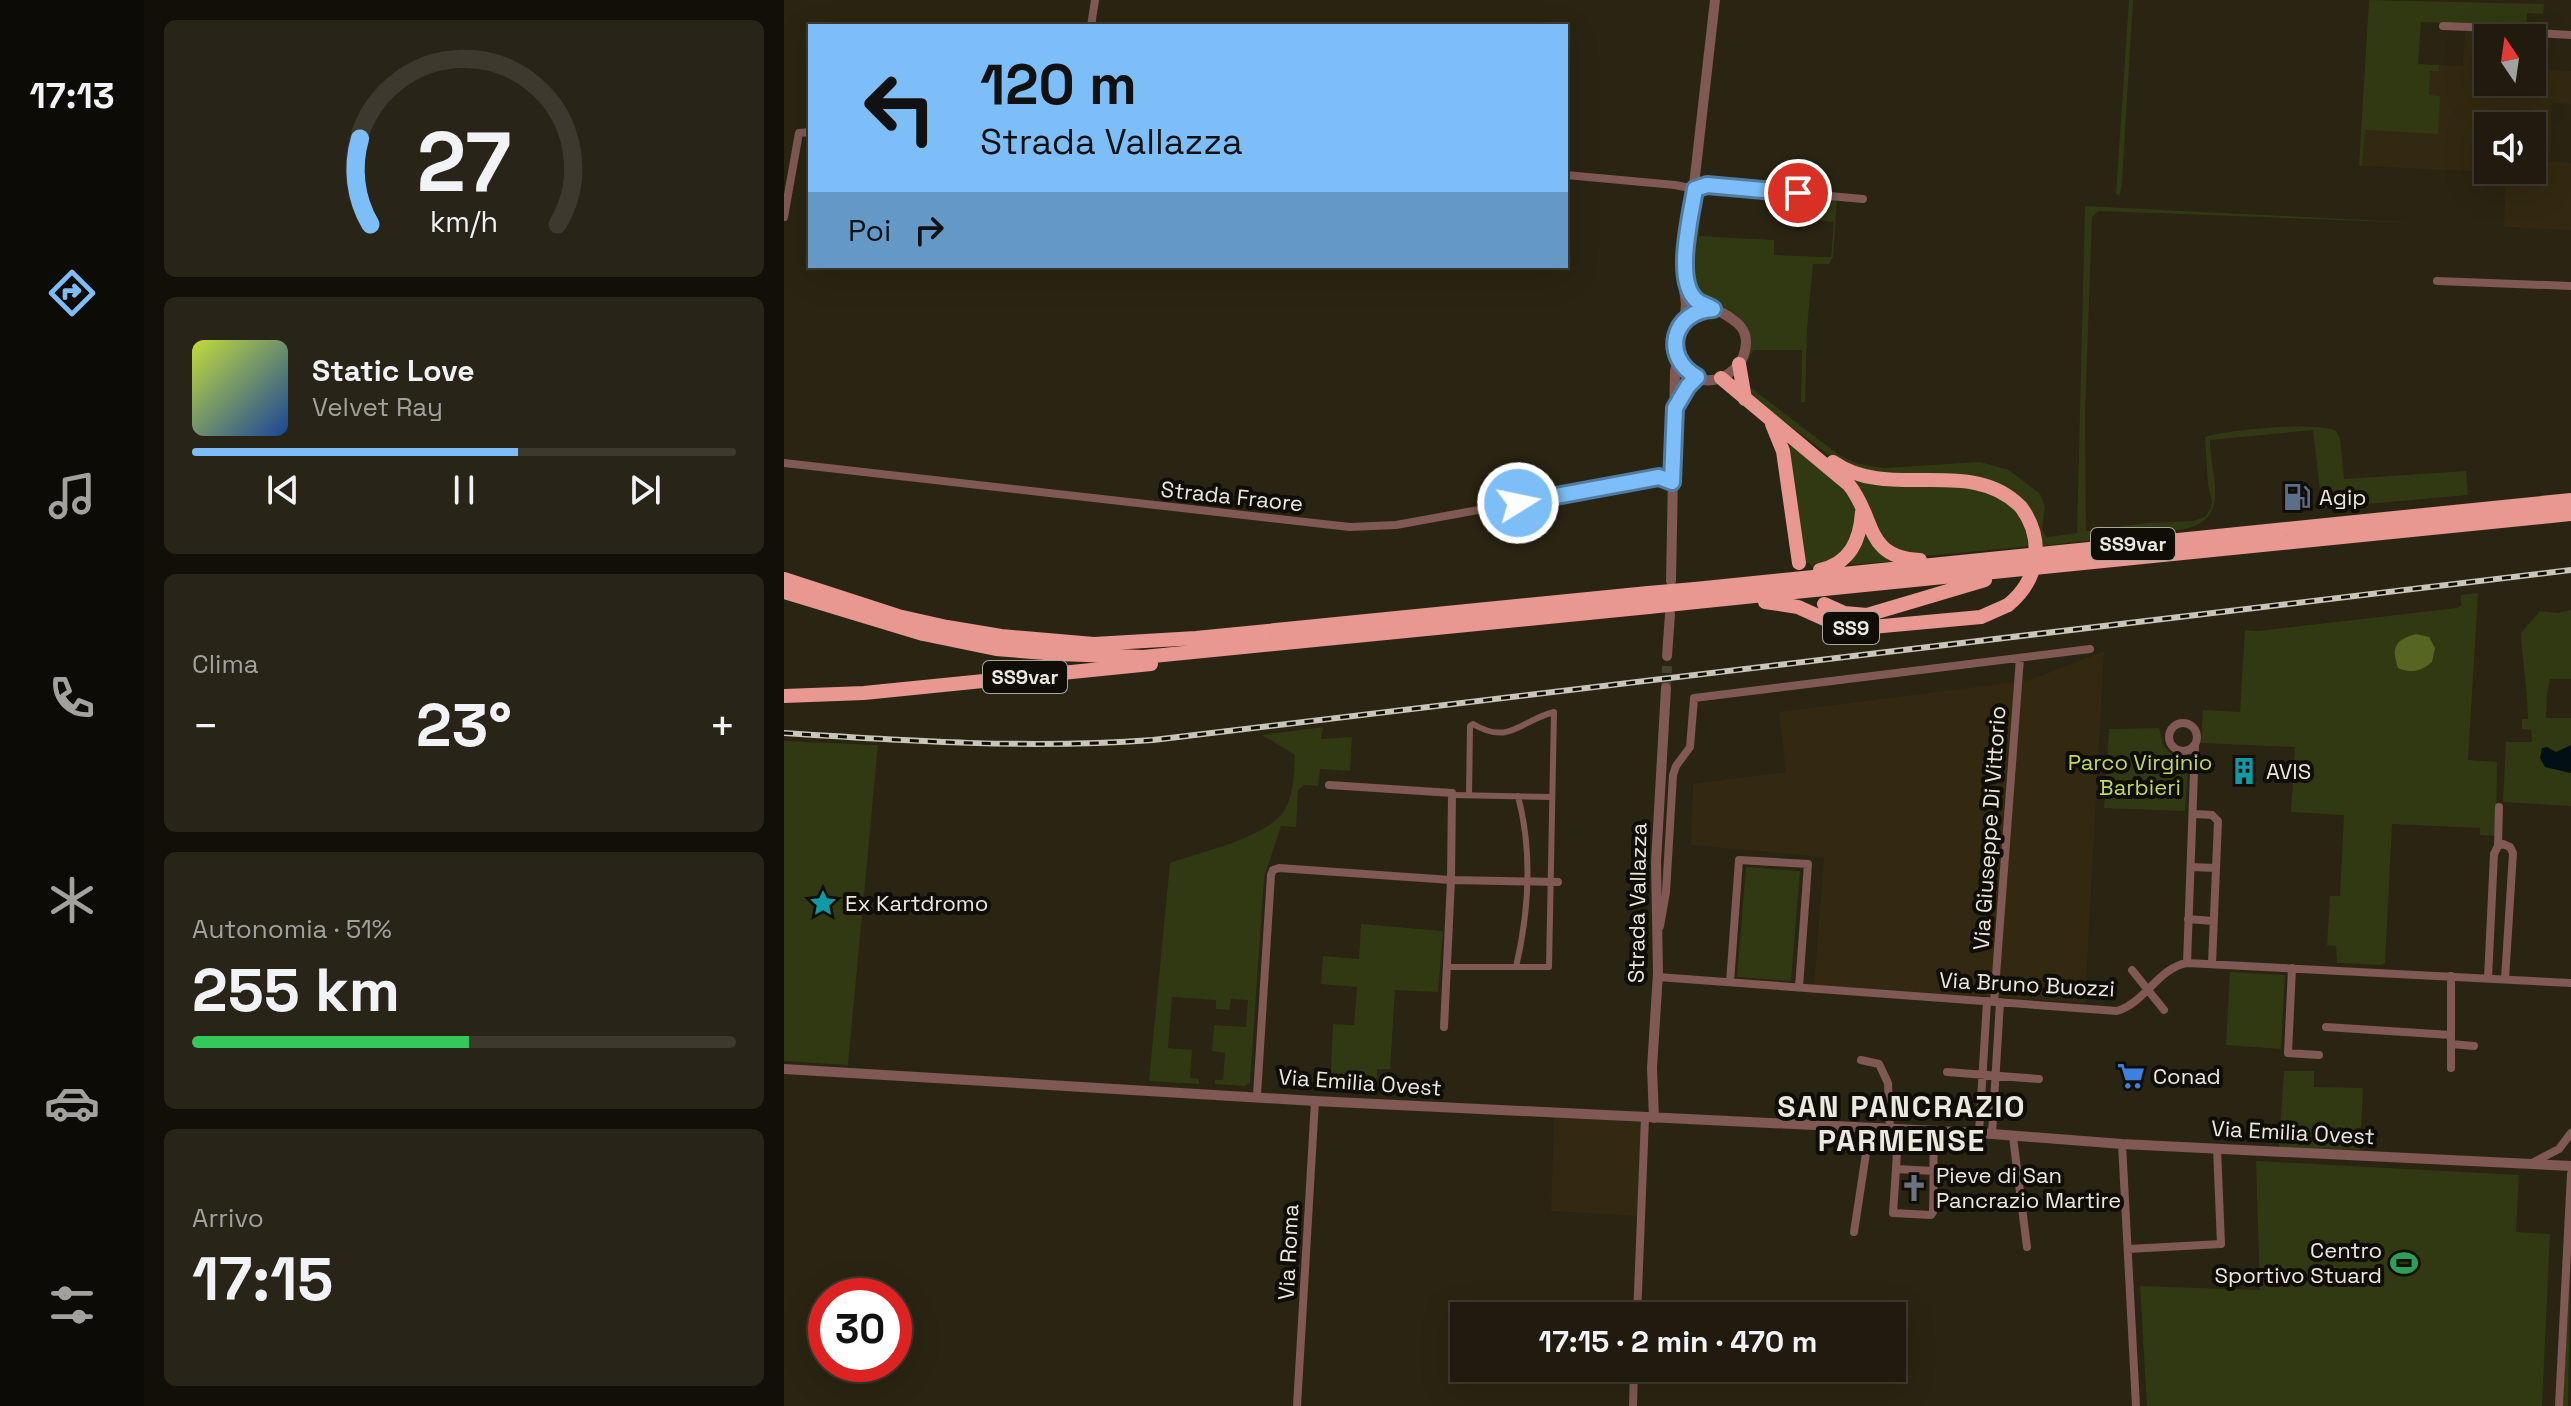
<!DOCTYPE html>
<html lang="it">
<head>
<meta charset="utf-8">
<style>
  body { margin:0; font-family:"Space Grotesk",sans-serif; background:#282417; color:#f1f3f6; height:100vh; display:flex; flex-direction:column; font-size:30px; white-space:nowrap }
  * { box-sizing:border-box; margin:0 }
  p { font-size:26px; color:#a2a19e }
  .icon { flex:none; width:44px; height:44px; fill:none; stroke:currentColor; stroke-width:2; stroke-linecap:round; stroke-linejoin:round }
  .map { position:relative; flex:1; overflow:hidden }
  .side { display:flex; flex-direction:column; gap:20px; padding:20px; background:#120f08; width:640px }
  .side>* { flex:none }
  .guide { position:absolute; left:24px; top:24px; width:760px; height:244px; border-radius:0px; box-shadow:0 8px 32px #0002,0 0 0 2px #3d392e; background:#7dbef9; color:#111; overflow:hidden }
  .needle { width:52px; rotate:347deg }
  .buttons { position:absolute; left:1690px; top:24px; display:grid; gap:16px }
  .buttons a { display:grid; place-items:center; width:72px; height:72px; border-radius:0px; background:#201b0e; box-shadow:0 8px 32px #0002,0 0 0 2px #3d392e; font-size:40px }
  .speed { position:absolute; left:24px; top:1278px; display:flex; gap:16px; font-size:40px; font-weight:700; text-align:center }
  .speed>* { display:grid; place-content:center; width:104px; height:104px; border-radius:50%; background:#201b0e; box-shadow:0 8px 32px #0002,0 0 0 2px #3d392e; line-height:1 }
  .speed .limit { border:12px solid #d22; background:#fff; color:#111 }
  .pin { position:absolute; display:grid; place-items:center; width:68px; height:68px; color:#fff; margin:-34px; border:4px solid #fff; border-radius:50%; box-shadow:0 2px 8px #0007 }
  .me { position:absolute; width:88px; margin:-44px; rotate:80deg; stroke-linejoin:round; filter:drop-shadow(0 0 6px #0008) }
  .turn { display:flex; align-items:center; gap:28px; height:168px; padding:0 40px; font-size:36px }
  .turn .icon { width:104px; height:104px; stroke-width:2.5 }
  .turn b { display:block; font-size:56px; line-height:68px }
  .then { display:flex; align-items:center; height:76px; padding:0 40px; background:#0003; gap:16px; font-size:30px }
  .big { font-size:60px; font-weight:600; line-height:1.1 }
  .side .card { flex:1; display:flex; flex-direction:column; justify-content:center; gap:12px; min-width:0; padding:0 28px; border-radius:12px; background:#282417 }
  .side .dial { align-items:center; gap:0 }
  .dial svg { height:208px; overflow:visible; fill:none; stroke:#3d392e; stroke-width:7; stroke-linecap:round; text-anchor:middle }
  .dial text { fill:#f1f3f6; stroke:none }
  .song { display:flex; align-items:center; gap:24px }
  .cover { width:96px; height:96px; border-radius:12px; background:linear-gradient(135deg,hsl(70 70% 55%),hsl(220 70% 35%)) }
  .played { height:8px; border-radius:4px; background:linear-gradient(90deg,#7dbef9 60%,#3d392e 60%) }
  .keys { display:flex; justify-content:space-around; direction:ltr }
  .heat { display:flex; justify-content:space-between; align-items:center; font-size:44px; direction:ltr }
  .charge { height:12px; border-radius:6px; background:linear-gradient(90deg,#34c759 51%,#3d392e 0) }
  .trip { position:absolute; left:666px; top:1302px; width:456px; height:80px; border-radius:0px; background:#201b0e; box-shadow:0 8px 32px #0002,0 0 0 2px #3d392e; font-weight:600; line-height:80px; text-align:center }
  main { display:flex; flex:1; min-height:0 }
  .tab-bar { display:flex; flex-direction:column; width:144px; justify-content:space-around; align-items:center; background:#0d0b06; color:#a2a19e }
  .tab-bar .icon { width:56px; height:56px }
  .tab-bar .current { color:#7dbef9 }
  .tab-bar b { font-size:36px; color:#f1f3f6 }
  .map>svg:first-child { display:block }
  .built { fill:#322910; fill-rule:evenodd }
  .green { fill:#303911 }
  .forest { fill:#566520 }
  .water { fill:#020f14 }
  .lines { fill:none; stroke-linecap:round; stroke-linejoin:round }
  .tertiary-tunnel { stroke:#474130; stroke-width:10; stroke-dasharray:10 5; stroke-linecap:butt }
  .pedestrian { stroke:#805854; stroke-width:6 }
  .minor { stroke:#805854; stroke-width:8 }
  .tertiary { stroke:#805854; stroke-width:10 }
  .trunk { stroke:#e89890; stroke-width:14 }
  .rail-casing { stroke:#cac5b9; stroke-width:6 }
  .rail { stroke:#100d06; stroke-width:3; stroke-dasharray:9; stroke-linecap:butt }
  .trunk-bridge { stroke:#e89890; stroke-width:14 }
  .route-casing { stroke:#517ca2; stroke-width:20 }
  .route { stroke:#7dbef9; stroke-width:14 }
  .labels { text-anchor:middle; stroke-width:8; stroke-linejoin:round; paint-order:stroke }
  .shield { fill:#100d06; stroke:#aaa69c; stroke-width:2 }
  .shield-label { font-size:20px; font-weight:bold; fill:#ece8dd }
  .street-label { font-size:22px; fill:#ece8dd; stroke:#100d06 }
  .poi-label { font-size:22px; fill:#ece8dd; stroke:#100d06; text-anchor:start }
  .park-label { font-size:22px; fill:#bed962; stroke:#100d06 }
  .district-label { font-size:30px; font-weight:bold; letter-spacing:2px; fill:#ece8dd; stroke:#100d06 }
</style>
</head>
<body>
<main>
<nav class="tab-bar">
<b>17:13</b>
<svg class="icon current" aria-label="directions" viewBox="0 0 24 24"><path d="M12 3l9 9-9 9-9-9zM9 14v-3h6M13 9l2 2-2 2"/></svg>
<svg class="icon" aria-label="music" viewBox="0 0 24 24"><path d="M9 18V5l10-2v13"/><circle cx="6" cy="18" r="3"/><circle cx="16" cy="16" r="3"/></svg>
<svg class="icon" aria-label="phone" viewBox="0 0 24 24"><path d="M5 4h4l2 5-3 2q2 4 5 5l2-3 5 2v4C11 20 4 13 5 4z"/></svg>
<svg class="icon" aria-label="climate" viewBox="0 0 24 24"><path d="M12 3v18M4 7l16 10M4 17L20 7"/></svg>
<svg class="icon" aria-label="car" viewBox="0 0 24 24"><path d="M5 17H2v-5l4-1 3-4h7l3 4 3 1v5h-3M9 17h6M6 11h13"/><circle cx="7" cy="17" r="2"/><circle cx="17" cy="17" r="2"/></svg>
<svg class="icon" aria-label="filters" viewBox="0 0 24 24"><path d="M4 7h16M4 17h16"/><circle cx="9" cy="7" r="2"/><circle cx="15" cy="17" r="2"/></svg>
</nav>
<section class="side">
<div class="card dial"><svg viewBox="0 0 100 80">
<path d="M14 69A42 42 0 1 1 86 69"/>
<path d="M14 69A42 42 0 0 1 10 36" stroke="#7dbef9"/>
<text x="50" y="56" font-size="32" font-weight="700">27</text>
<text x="50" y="72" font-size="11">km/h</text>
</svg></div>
<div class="card">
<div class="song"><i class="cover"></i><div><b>Static Love</b><p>Velvet Ray</p></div></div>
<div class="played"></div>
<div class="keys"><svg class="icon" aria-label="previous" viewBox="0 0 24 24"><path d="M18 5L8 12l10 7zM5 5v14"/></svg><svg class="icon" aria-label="pause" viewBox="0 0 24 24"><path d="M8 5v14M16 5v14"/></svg><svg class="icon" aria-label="next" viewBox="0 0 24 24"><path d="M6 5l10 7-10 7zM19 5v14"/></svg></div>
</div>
<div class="card"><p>Clima</p>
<div class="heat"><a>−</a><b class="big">23°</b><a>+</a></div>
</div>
<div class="card"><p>Autonomia · 51%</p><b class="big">255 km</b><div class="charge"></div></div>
<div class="card"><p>Arrivo</p><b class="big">17:15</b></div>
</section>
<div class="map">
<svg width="1787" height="1406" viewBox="0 0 1787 1406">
  <rect width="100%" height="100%" fill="#2a2412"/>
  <!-- built -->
  <path class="built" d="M1681,30L1742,32L1748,38H1704V82H1748V69L1787,71V104L1768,103L1765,161L1787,163V230L1720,227L1722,173L1578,166L1584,69L1654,71L1655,65L1679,66ZM1704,126H1748V170H1704Z
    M1320,651L1301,1003L1030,985L1040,857L907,845L909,784L1002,772L995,712L1246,680Z
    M770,1117L863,1123L853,1216L767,1211Z"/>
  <!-- green -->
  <path class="green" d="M1345,0H1349L1338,182L1336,195L1332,194Z
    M1585,0L1760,4L1759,14L1743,13L1742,26L1637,22L1634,64L1655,65V71H1646L1645,95L1656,96L1654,134L1581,130L1578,166H1575Z
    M1033,196L1053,198L1049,257L1045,264H1029L1023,328L1021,402H1017L1018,350H969L961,367L966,387L1055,455L1075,464L1100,468L1196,462L1225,470L1256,494L1261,506L1258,530L1263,537L1293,533L1301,206L1639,223L1315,211L1308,217L1301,415L1302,531L1363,523L1409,521L1421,517L1427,508L1428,501L1424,485L1421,437C1442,430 1534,421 1552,431L1556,439L1560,479L1682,471L1684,495L1538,508L1529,430L1426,440C1426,475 1448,517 1402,529L1258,546L1229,495L1088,475L1046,456L969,398L957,380L963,353L954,317C944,309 930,308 920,301C901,287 906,241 913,222H916L915,236L990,240V255L1047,257L1050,222L1032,220Z
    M1006,444C1026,461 1076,491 1072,522C1072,528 1068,534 1066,539C1061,555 1045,565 1029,568L1025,563H1019L1003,445Z
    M1069,480L1097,486L1184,487L1206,491L1233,510L1247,546L1131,557L1100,543Z
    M1081,533H1082L1110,561L1065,565Z
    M1694,593L1684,760L1713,762L1712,836L1696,835V828L1608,824L1601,963L1597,965L1553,963L1552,946L1543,945L1546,896H1556L1560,815L1507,812L1511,747L1417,743L1419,710L1456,712L1461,630L1473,631L1673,608L1677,605V595Z
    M1787,610V679H1766L1763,694L1762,718H1787V806L1719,802L1722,742H1748L1747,730L1738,729V719H1744C1744,690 1738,662 1737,633L1756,611L1774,613Z
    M539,727L537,739L568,737L566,771L536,769L534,786L521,785L514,790L512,827L497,826L480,878L466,1083L460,1086L431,1084V1080H439L441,1053L428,1051L430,1025L462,1027L464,1000L447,999L445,1010L432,1009V1000L388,997L384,1048L408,1050L406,1078L415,1079V1084L365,1081L386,863C417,852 482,838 500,811C510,795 510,773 511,755L478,735Z
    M1375,728L1380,747L1404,768L1401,811L1320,808L1325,729Z
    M0,741L94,745L64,1065L0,1061Z
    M962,867L1016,871L1007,981L953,977Z
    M577,924L659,931L654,992L611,990L606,1069H593L592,1090L546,1087L549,1024L570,1025L573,987L537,984L539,956L575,959Z
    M1446,972L1501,975L1497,1049L1442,1045Z
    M1500,1071H1530V1087L1579,1088L1576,1150L1495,1147Z
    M1472,1161L1735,1175L1732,1232L1766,1234L1758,1406H1363L1356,1286L1476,1290Z
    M1787,1244L1784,1406H1779Z"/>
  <!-- forest -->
  <path class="forest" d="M1632,634L1645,637L1651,648L1648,662C1637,671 1628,674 1614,668C1607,647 1611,640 1632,634Z"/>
  <!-- water -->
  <path class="water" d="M1787,745V773L1761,767L1756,758L1758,748L1763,747L1772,752Z"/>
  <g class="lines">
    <!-- tertiary-tunnel -->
    <path class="tertiary-tunnel" d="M882,688L883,666"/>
    <!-- pedestrian -->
    <path class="pedestrian" d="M668,795L768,797
      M663,967H765L770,712C737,720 726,746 689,724L686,726L685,795
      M732,967C745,911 749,853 734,796"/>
    <!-- minor -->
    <path class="minor" d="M307,26L311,0
      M1659,26L1738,29L1751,33L1787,35
      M782,175L891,185L911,189L923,185L1079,199
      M0,217L15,133L26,132
      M1653,281L1787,286
      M0,463L566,527L612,525L875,477L888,482
      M1385 737a14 14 0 1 1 28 0a14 14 0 1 1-28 0Z
      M1410,814L1428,815L1434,821L1428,964
      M1714,846L1715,807
      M1407,867L1431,868
      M1404,919L1429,921
      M876,926L882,892L889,775L892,766L906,747L910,698L1306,649
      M1403,963L1411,745
      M1508,968L1504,1053L1535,1055
      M1348,970L1380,1010
      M874,977L1333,1011C1361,1003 1374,968 1403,963L1787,983
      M1704,978L1710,854L1714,846L1719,844L1726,847L1729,853L1721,979
      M946,982L955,860L1024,864L1015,987
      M1210,1002L1236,658
      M660,1027L667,880L774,882
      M1542,1027L1667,1035
      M1667,1044L1690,1046
      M1077,1060L1095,1064L1104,1083L1106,1129
      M1667,1068V976
      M1163,1072L1255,1079
      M473,1095L487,875L489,870L495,868L667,880L668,793L545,785
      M1150,1131C1149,1158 1150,1185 1149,1212L1147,1215L1109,1213L1112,1169L1150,1171
      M1195,1133L1203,1001
      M1208,1134L1216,1002
      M1229,1137L1243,1247
      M1338,1144L1352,1406
      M1748,1163L1775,1149L1787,1133
      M1112,1169L1114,1129
      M1070,1232L1083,1147
      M1344,1249L1437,1244L1433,1148
      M853,1316L861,1118
      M513,1406L531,1101
      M849,1406L850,1368
      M1775,1406L1787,1174"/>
    <!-- tertiary -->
    <path class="tertiary" d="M903,280C910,316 977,309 959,357C955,366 946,374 937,378C889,395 868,311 929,309
      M896,325L901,315L902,304L899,282L931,0
      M892,406L904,386L913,377
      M887,581L891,371L894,359
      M883,656L886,614
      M0,1069L531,1101L1195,1133L1338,1144L1787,1166
      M870,1118L868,1068L874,973L872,862L882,688"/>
    <!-- trunk -->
    <path class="trunk" d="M955,364L961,399
      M937,378L1065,485C1092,518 1080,558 1136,560
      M988,424L999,451L1015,563
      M1049,462C1106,502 1187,455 1237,507
      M1036,570C1066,563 1076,541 1078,512
      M0,579L114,616L163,627L217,636L310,644L412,638L864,593
      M911,589L1787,500
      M0,592L139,634L212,649L274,654L359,657L865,607
      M912,602L1787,514
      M981,602L1014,607L1054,625L1077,628L1197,617L1224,605
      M1040,604L1060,613L1083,615L1201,580
      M0,696L80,693L367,664"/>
    <!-- rail casing -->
    <g class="rail-casing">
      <path id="rail" d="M0,733C123,741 246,749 369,740L1787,570"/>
    </g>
    <!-- rail -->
    <use href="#rail" class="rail"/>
    <!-- trunk-bridge -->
    <path class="trunk-bridge" d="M864,593L911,589
      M1224,605C1255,580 1261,540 1237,507
      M865,607L912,602"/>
  </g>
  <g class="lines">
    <!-- route casing -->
    <g class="route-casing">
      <path id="route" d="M734,503L875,477L888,482L891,408L904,386L913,377C877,357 888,311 929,309C924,306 917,304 912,300C890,280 907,216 911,189L923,185L1014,193"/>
    </g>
    <!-- route -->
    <use href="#route" class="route"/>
  </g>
  <!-- icons -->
  <defs>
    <g id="fuel-bare" transform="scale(2.16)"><path d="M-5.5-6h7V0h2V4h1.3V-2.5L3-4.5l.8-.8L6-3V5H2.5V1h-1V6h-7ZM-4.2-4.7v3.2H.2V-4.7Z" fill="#5c6f8a" stroke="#100d06" stroke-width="2.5" paint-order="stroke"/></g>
    <g id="building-bare" transform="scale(2.16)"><path d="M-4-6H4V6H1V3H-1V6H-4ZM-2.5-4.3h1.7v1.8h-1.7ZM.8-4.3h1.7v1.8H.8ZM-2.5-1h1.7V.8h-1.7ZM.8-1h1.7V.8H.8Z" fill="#0f9aa8" stroke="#100d06" stroke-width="2.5" paint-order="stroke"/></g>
    <g id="sight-bare" transform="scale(2.16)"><path d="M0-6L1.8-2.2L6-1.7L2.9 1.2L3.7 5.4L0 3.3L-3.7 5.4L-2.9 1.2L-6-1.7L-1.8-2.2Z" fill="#0f9aa8" stroke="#100d06" stroke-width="2.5" paint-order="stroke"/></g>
    <g id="supermarket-bare" transform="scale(2.16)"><path d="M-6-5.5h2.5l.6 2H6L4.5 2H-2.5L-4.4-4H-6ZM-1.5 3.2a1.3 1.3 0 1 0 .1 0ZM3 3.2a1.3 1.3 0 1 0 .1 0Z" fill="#3f7fe0" stroke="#100d06" stroke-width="2.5" paint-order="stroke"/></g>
    <g id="church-bare" transform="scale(2.16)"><path d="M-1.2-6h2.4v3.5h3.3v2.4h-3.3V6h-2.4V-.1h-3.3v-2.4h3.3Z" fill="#6b7280" stroke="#100d06" stroke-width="2.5" paint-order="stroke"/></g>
    <g id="stadium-bare" transform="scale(2.16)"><path d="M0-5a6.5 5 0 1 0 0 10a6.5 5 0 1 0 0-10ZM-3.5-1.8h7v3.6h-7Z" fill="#2e9e5b" stroke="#100d06" stroke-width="2.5" paint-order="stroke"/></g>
  </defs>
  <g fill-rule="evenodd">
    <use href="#fuel-bare" x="1513" y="497"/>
    <use href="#building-bare" x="1460" y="771"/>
    <use href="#sight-bare" x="39" y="903"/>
    <use href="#supermarket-bare" x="1347" y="1076"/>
    <use href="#church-bare" x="1130" y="1188"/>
    <use href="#stadium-bare" x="1620" y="1263"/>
  </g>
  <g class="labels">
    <!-- shield labels -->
    <g class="shield">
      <rect x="1307" y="528" width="84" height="32" rx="6"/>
      <rect x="1039" y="612" width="56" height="32" rx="6"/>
      <rect x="199" y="661" width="84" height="32" rx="6"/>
    </g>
    <g class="shield-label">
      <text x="1349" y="551">SS9var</text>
      <text x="1067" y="635">SS9</text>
      <text x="241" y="684">SS9var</text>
    </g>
    <!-- street labels -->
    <g class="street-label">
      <text transform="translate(448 496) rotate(6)" y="8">Strada Fraore</text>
      <text transform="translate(1205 828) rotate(-86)" y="8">Via Giuseppe Di Vittorio</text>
      <text transform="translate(853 903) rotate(-89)" y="8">Strada Vallazza</text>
      <text transform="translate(1243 984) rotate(3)" y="8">Via Bruno Buozzi</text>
      <text transform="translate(576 1082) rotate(4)" y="8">Via Emilia Ovest</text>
      <text transform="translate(1509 1132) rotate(3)" y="8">Via Emilia Ovest</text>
      <text transform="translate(504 1252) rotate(-87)" y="8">Via Roma</text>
    </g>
    <!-- poi labels -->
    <g class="poi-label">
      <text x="1535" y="505">Agip</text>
      <text x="1482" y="779">AVIS</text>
      <text x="61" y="911">Ex Kartdromo</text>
      <text x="1369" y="1084">Conad</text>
      <text x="1152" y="1183">Pieve di San<tspan x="1152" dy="25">Pancrazio Martire</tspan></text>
      <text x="1598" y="1258" text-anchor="end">Centro<tspan x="1598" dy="25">Sportivo Stuard</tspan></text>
    </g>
    <!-- park labels -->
    <g class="park-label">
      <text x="1356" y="770">Parco Virginio<tspan x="1356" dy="25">Barbieri</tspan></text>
    </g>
    <!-- district labels -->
    <g class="district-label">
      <text x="1118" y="1117">SAN PANCRAZIO<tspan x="1118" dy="34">PARMENSE</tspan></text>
    </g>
  </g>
</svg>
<div class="buttons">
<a><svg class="needle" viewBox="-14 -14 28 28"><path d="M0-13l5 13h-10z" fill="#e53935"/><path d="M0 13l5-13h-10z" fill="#a2a19e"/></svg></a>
<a><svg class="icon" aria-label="sound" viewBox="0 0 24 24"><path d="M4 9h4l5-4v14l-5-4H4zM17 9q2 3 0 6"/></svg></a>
</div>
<div class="speed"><div class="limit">30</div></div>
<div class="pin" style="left:1014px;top:193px;background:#d93025"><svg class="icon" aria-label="arrive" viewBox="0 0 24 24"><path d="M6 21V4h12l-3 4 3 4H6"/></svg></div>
<svg class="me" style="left:734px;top:503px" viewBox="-20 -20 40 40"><circle r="17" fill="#7dbef9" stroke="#fff" stroke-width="3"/><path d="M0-11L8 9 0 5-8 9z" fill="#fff"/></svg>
<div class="trip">17:15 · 2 min · 470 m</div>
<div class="guide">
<div class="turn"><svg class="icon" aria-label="left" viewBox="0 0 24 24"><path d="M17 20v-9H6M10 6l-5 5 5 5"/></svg><div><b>120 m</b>Strada Vallazza</div></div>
<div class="then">Poi<svg class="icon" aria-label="right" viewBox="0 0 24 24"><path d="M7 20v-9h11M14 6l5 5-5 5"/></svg></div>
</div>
</div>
</main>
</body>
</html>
